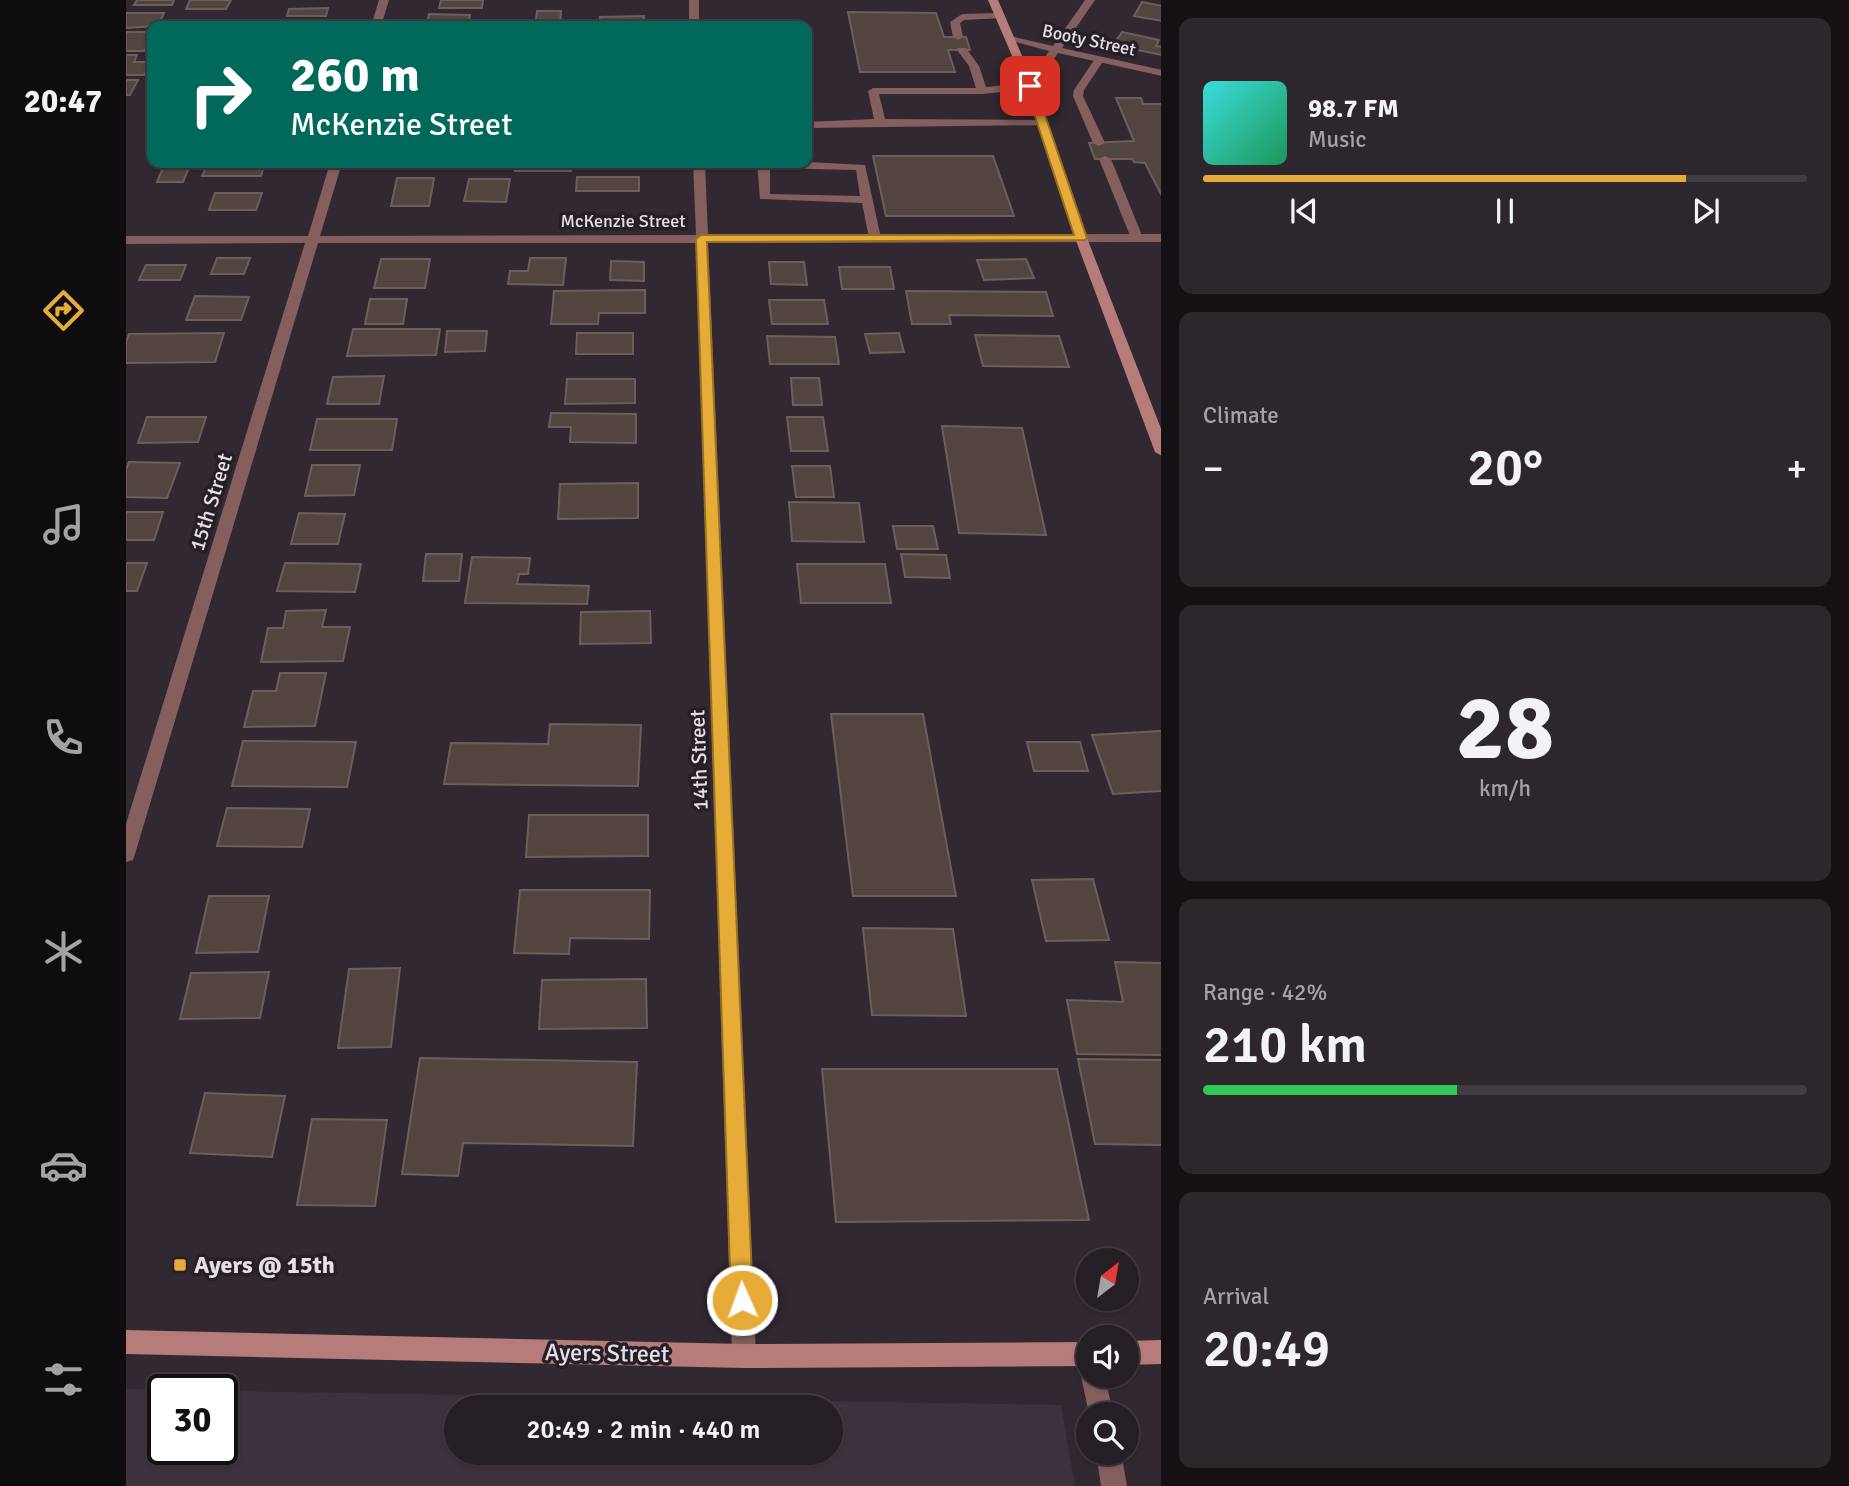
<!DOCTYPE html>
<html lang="en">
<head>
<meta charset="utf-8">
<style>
  body { margin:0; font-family:Signika,sans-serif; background:#2d272d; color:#f1f3f6; height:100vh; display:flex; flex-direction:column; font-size:26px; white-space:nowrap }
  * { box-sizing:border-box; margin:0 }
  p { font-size:23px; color:#a3a2a7 }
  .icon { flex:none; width:38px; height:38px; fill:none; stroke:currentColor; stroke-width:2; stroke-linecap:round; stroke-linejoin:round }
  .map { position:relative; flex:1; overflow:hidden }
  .drawer { display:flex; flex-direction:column; gap:18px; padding:18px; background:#141014; width:688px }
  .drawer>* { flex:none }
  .top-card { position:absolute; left:21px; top:21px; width:665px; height:147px; border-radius:14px; box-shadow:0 2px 5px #0004,0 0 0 2px #423c42; background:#00695c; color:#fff; overflow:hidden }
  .needle { width:46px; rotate:31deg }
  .buttons { position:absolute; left:950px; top:1248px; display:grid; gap:14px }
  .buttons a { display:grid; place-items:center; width:63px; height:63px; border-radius:50%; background:#251e25; box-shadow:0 2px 5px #0004,0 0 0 2px #423c42; font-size:35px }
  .speed { position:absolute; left:21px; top:1374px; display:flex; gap:14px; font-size:35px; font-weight:700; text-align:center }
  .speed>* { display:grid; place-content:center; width:91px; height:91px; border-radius:50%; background:#251e25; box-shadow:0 2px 5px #0004,0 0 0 2px #423c42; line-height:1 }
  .speed .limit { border:4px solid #111; border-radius:10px; background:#fff; color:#111 }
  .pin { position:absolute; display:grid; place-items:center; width:60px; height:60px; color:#fff; margin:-30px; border-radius:14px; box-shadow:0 4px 10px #0006 }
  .me { position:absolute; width:77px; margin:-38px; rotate:358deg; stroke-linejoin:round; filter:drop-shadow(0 0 5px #0008) }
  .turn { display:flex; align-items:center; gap:24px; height:147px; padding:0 28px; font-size:32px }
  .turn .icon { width:91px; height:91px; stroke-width:2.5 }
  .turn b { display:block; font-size:49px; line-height:60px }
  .big { font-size:52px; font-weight:600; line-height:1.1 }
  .drawer .tile { flex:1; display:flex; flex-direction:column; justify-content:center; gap:10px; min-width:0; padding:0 24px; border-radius:14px; background:#2d272d }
  .drawer .dial { align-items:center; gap:0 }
  .dial b { font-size:91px; line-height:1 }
  .song { display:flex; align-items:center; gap:21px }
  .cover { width:84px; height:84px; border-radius:10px; background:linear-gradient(135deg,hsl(180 70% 55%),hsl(150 70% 35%)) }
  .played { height:7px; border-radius:4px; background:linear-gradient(90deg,#e7ac37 80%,#423c42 80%) }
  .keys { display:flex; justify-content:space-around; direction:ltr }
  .heat { display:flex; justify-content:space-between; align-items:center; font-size:38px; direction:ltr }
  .charge { height:10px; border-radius:5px; background:linear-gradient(90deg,#34c759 42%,#423c42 0) }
  .trip { position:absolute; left:318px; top:1395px; width:399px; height:70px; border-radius:35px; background:#251e25; box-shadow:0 2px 5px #0004,0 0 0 2px #423c42; font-weight:600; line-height:70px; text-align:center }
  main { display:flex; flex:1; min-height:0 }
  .menu { display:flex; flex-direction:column; width:126px; justify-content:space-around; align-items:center; background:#0f0c0f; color:#a3a2a7 }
  .menu .icon { width:49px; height:49px }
  .menu .selected { color:#e7ac37 }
  .menu b { font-size:32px; color:#f1f3f6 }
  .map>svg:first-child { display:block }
  .built { fill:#3d313d; fill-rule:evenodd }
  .building { fill:#524540; stroke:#6c5f5a; stroke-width:2 }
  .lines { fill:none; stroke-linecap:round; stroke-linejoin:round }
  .lane { fill:#845f5e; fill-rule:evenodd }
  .street { fill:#845f5e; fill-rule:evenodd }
  .secondary { fill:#b57c79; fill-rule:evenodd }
  .route { fill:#e7ac37; stroke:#967024; stroke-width:2 }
  .poi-dot { fill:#e7ac37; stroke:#271f27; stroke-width:2.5 }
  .labels { text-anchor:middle; stroke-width:7; stroke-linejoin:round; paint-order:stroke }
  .far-street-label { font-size:18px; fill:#e6e0e6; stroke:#271f27 }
  .street-label { font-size:21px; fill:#e6e0e6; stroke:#271f27 }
  .near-poi-label { font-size:24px; font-weight:bold; fill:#e6e0e6; stroke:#271f27; text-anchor:start }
  .near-street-label { font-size:24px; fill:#e6e0e6; stroke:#271f27 }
</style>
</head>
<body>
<main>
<nav class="menu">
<b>20:47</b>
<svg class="icon selected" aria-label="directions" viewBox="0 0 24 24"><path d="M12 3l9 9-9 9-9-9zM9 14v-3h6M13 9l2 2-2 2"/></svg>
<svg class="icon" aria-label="music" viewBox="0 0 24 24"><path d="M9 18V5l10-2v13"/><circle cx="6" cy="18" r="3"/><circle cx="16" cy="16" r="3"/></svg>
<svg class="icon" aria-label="phone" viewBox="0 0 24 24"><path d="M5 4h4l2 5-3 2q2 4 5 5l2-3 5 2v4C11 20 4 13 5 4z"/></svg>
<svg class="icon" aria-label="climate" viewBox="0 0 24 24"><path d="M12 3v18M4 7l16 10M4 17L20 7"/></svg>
<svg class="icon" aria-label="car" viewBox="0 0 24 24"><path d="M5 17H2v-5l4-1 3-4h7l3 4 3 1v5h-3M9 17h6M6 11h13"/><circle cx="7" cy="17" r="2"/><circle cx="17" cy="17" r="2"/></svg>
<svg class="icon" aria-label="filters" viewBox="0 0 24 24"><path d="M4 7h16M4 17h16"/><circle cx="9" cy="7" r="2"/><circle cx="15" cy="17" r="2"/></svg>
</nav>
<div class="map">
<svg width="1036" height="1486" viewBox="0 0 1036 1486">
  <rect width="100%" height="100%" fill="#312831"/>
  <!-- built -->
  <path class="built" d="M0,1389L37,1390V1449H96V1391L935,1405L949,1486H0ZM331,1407H705V1452H331Z"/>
  <!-- building -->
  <path class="building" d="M11,0H48L46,5H8Z
    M64,0H105L100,9H60Z
    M315,0H357L356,8H313Z
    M1016,2L1036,6V21L1008,16Z
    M202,8L200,16H161L163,9Z
    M411,11H435L434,26H409Z
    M722,12L810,13L818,37H840L844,50H822L829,72H734Z
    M0,13H38L32,26L0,28Z
    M303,14L344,15L342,26H300Z
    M518,16V26H473L474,17Z
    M161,23H203L202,26H160Z
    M0,32H26V36L18,51H0Z
    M996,32L1033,40L1030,46L1036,47V55L987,45Z
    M0,55H11L8,62H25L18,75H0Z
    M0,80H12L4,95H0Z
    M990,98H1015L1017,104H1036V196L1019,163L1008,162L1006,159H969L963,143L1008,141Z
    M747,156H867L888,216H760Z
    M39,163H65L57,182H31Z
    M82,163H139L135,176H76Z
    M390,163H446L445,171H389Z
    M453,163H503V169H453Z
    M451,177H513V191H450Z
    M271,178H308L303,206H265Z
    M343,179H384L380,202L338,201Z
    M89,193H136L130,210H83Z
    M91,258H124L118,274H85Z
    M404,258H440L437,285L382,284L384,271H402Z
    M255,259H304L299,288H248Z
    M900,259L908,278L858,280L851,260Z
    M485,261L518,262V281L484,280Z
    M643,262H678L681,285L645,284Z
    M20,265H60L54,280H13Z
    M713,267H764L768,289H716Z
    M519,290V313H473L472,324H425L428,291Z
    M780,291L920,292L927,316L823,315L825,324H786Z
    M69,296L123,297L115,320H60Z
    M244,299H281L277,324H239Z
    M643,300H698L702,324H646Z
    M227,329H314L310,355L221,356Z
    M321,331H361L359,351L319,352Z
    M98,333L89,362L0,363V342L3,334Z
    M451,333H507V354H450Z
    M773,333L778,352L744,353L739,334Z
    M849,335L933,336L943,367L857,366Z
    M641,336L709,337L713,364H644Z
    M258,376L253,404H201L207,377Z
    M665,378H693L696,405H667Z
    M441,379H509V403L439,404Z
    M425,413L510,414V443L444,442L445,427H423Z
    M21,417H80L72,442L12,443Z
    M661,417H697L702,451H665Z
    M191,419H271L266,450H184Z
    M816,426L896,428L920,535L833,533Z
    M3,462L54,463L41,498L0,497V469Z
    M186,465H234L228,495L179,496Z
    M666,466H704L708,497H670Z
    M512,483V518L432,519L434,484Z
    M663,502L733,503L738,542L666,541Z
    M0,512H37L28,540H0Z
    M173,513L219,514L212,544H165Z
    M767,526H807L812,549H771Z
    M300,554H336L333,581H297Z
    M775,554L820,555L824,578L779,577Z
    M346,557L404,558L402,574H393L391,584L463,586L461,604L339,603Z
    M0,563H21L11,591H0Z
    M159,563L235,564L229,592L151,591Z
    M671,564H759L765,603H675Z
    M200,610L196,627H224L217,661L135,662L142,628H157L160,611Z
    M524,611L525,643L454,644L455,612Z
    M154,673H200L189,726L118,727L127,691H150Z
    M705,714H797L830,896H727Z
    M424,724L515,725L512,786L318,784L325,743L422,744Z
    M1036,731V791L987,794L966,735Z
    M117,741L230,742L221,787L106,786Z
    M901,742H954L962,771H908Z
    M101,808L184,809L176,847L91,846Z
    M403,815H522V856L400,857Z
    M967,879L983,940L920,941L906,880Z
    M394,890H524L523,939L444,938L443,954L388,953Z
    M83,896H143L132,952L70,953Z
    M737,928L827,929L840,1016L746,1015Z
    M989,962L1036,963V1055L951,1054L941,1000L997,1002Z
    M274,968L265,1047L212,1048L223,969Z
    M143,972L134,1018L54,1019L65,973Z
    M520,979L521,1028L413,1029L416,980Z
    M294,1058L511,1062L507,1146L337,1143L332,1176L276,1174Z
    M952,1059L1036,1060V1145L969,1144Z
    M696,1069H931L963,1220L710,1222Z
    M79,1093L159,1096L146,1157L64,1153Z
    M186,1119L261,1120L249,1206L171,1205Z"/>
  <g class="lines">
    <!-- lane -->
    <path class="lane" d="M874,13L879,16L877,18L838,20L834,23L837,37L832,40L827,37L824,22L836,14Z
      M832,48H840L853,66L860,87L904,83L909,86L904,89L856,94H753L759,119L916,120L921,123L920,125L681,128V122L748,119L742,91L747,88H850L843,66L831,50Z
      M973,57L978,60L958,90L957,96L979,143L973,146L967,143L947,96L948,90L968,60Z
      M979,156L985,159L1017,238L1015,241L1005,238L973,159Z
      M681,162L739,165L755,238L753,241L743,238L736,203L634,199L631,163ZM644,168L730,170L734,196L644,194Z"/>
    <!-- street -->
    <path class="street" d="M253,0H263L255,26H245Z
      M563,0H573V26H563Z
      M959,0H969L936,48L1036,70V76L932,53L908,88H900L899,86L923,51L879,39L884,36L927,46Z
      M204,163H216L194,236L570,235L567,163H579L582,235L1036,234V242L582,243L630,1356L626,1364L618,1368L610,1364L606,1356L570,243H192L9,854L7,860L0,862V824L179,243L0,244V236H182Z
      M962,1366V1376H979L987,1414H963L955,1376L958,1367Z
      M970,1452H995L1001,1486H975Z"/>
    <!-- secondary -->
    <path class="secondary" d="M862,0H872L909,86L961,238L1036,431V456L1029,452L949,238L899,86Z
      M0,1330L618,1344L962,1342V1366L618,1368L0,1354Z
      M1036,1340V1364L1001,1365V1341Z"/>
  </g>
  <!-- route -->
  <path class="route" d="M904,83L909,86L961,238L959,240L581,242L627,1300L624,1308L616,1311L608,1308L605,1300L570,239L575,235H948L899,86Z"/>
  <!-- markers -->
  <rect class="poi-dot" x="47" y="1258" width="14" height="14" rx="3.5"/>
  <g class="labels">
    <!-- far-street labels -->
    <g class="far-street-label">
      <text transform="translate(963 40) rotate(12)" y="6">Booty Street</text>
      <text x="497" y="227">McKenzie Street</text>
    </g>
    <!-- street labels -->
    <g class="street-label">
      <text transform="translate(85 502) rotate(-73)" y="7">15th Street</text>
      <text transform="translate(573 760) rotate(-92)" y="7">14th Street</text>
    </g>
    <!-- near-poi labels -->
    <g class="near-poi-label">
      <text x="68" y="1273">Ayers @ 15th</text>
    </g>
    <!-- near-street labels -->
    <g class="near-street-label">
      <text transform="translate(481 1353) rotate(1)" y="8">Ayers Street</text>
    </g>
  </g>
</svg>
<div class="buttons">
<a><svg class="needle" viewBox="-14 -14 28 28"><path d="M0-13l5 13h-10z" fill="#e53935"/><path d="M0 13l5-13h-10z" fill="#a3a2a7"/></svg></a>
<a><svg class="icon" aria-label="sound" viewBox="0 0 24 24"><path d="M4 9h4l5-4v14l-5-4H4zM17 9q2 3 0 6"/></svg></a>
<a><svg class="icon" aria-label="search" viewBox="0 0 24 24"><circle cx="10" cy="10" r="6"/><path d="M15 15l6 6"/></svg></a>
</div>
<div class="speed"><div class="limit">30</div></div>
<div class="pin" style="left:904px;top:86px;background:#d93025"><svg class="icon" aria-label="arrive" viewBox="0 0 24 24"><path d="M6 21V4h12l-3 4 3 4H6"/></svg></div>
<svg class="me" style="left:616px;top:1300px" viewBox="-20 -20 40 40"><circle r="17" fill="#e7ac37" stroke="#fff" stroke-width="3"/><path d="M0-11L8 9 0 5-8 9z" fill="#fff"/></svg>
<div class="trip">20:49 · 2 min · 440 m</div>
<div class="top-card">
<div class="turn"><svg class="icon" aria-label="right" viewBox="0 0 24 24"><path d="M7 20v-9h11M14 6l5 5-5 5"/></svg><div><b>260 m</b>McKenzie Street</div></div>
</div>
</div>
<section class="drawer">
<div class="tile">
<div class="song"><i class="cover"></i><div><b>98.7 FM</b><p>Music</p></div></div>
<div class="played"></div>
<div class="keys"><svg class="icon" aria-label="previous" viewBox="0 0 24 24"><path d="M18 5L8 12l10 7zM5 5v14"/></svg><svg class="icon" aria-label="pause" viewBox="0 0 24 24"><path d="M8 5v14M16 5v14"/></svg><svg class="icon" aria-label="next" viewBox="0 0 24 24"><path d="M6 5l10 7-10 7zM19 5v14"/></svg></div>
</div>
<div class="tile"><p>Climate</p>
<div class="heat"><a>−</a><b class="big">20°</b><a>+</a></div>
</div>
<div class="tile dial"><b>28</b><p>km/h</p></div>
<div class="tile"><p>Range · 42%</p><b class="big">210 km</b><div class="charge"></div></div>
<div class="tile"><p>Arrival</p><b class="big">20:49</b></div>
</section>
</main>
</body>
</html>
